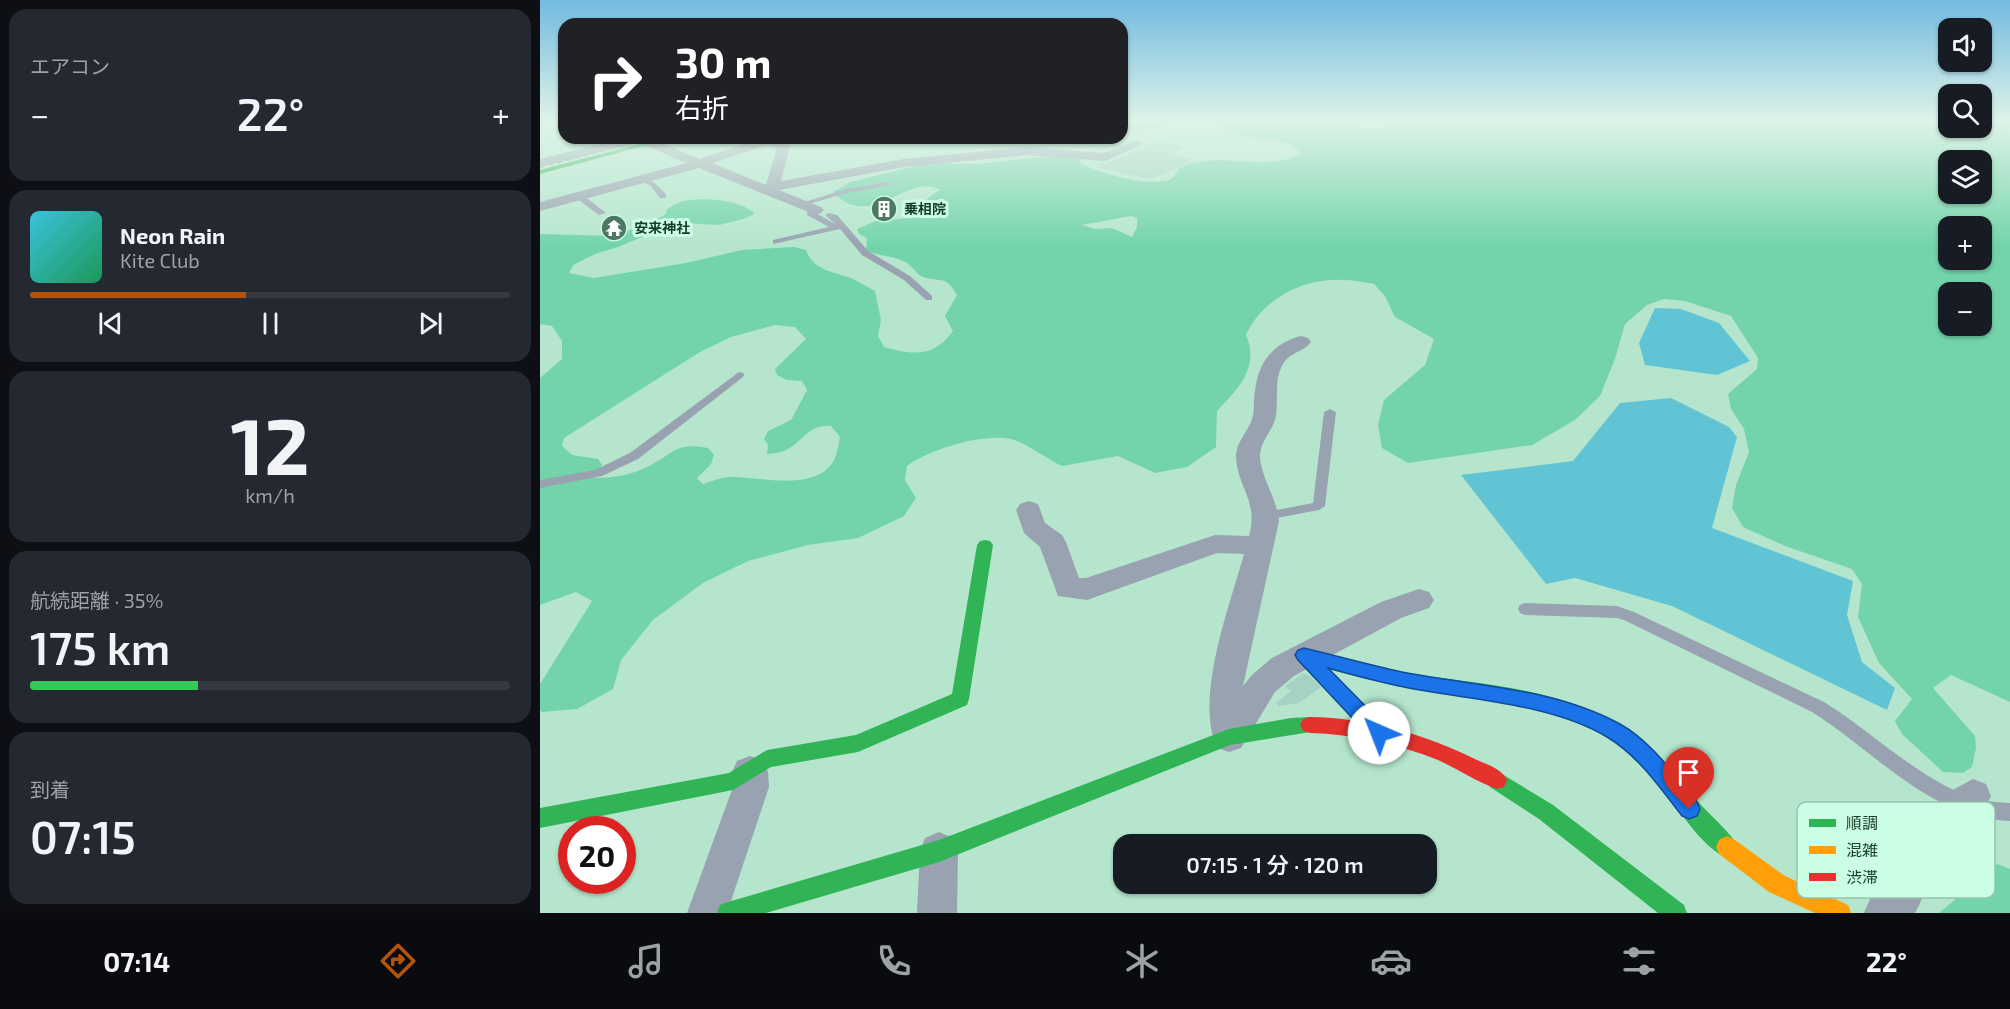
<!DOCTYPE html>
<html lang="ja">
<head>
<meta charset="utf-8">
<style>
  body { margin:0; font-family:"Exo 2","Noto Sans JP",sans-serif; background:#242831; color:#f1f3f6; height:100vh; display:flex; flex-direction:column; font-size:22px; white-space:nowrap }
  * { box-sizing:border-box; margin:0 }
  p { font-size:20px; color:#9ea1a6 }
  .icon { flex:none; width:33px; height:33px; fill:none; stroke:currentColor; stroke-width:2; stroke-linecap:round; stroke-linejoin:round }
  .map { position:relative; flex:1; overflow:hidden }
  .drawer { display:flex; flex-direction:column; gap:9px; padding:9px; background:#0d0f14; width:540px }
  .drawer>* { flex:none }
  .banner { position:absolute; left:18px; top:18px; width:570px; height:126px; border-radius:18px; box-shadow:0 2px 4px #0004; background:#202124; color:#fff; overflow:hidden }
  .controls { position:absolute; left:1398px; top:18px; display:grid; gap:12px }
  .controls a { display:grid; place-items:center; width:54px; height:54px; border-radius:12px; background:#171b24; box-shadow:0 2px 4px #0004; font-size:30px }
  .speed { position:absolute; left:18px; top:816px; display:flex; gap:12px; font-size:30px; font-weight:700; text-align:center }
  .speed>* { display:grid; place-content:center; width:78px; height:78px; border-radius:50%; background:#171b24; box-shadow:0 2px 4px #0004; line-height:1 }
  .speed .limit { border:9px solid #d22; background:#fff; color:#111 }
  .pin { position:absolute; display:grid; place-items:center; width:51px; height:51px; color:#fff; margin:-62px -26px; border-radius:50% 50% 50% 0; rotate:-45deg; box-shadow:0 0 6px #0007 }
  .pin .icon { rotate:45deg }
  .me { position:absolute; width:66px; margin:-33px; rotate:316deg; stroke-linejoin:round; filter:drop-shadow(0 0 4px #0008) }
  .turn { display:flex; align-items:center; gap:21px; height:126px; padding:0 18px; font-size:27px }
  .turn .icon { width:78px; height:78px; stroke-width:2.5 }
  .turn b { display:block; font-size:42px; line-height:51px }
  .big { font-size:45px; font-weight:600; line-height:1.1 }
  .drawer .widget { flex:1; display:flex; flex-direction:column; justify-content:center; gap:9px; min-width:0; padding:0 21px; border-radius:18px; background:#242831 }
  .drawer .dial { align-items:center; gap:0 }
  .dial b { font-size:78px; line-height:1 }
  .song { display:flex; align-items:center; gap:18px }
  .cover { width:72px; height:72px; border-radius:9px; background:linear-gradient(135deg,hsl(190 70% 55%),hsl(150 70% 35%)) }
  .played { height:6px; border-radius:3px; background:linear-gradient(90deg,#b45309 45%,#363941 45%) }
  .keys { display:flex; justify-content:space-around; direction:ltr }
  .heat { display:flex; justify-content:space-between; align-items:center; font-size:33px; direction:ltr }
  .charge { height:9px; border-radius:4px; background:linear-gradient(90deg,#34c759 35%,#363941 0) }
  .trip { position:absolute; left:573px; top:834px; width:324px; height:60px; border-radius:18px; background:#171b24; box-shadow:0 2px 4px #0004; font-weight:600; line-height:60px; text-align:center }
  .dock { display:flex; height:96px; justify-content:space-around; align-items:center; background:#090b0e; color:#9ea1a6 }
  .dock .icon { width:42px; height:42px }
  .dock .current { color:#b45309 }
  .dock b { font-size:27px; color:#f1f3f6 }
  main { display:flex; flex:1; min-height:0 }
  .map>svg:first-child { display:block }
  .forest { fill:#73d4a9; fill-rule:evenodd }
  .water { fill:#61c4d5 }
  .building { fill:#a6d2c3 }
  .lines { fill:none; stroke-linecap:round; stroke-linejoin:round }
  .lane { fill:#99a2b0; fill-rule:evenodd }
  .street { fill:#99a2b0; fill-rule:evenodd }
  .fast { fill:#30b455; fill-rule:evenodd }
  .slow { fill:#ff9f0a; fill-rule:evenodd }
  .jam { fill:#e5322d; fill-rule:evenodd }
  .rail { stroke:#8ca49f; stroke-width:2; stroke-dasharray:4.5 4.5; stroke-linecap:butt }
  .route { fill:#1a73e8; stroke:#114b97; stroke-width:1.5 }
  .labels { text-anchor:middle; stroke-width:6; stroke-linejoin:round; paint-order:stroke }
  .far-poi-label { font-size:14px; font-weight:bold; fill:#173c2b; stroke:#cbffe3; text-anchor:start }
  .key { fill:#cbffe3; stroke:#95c4ac; stroke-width:1.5 }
  .key-label { font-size:16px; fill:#173c2b }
</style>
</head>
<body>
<main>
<section class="drawer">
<div class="widget"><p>エアコン</p>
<div class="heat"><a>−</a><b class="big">22°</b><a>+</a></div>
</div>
<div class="widget">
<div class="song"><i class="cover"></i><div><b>Neon Rain</b><p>Kite Club</p></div></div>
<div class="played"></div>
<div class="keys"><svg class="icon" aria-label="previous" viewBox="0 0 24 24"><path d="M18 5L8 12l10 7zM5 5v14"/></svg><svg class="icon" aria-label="pause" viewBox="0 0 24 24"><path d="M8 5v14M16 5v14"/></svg><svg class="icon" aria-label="next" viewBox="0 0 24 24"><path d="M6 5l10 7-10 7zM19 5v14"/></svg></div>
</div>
<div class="widget dial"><b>12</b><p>km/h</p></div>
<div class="widget"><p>航続距離 · 35%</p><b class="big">175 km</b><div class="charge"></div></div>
<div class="widget"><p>到着</p><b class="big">07:15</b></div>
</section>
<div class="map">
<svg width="1470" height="913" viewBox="0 0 1470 913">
  <rect width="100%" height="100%" fill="#b5e6cd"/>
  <!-- forest -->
  <path class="forest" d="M582,120H642L617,130L582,133Z
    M665,120H815C827,133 843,129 857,120H1408V128H1442V120H1470V702L1411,675L1393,688L1435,736L1436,748L1432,767L1423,773L1403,772L1362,734L1355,721L1372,699L1339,663L1318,617L1322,584L1312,569L1245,546L1203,527L1192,508L1196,485L1209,452L1204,429L1191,409L1188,394L1217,369L1218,358L1191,316L1145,301L1124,299L1107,305L1085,324L1075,359L1060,396L1035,420L992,445L868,463L842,448L838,425L844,400L885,365L894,339L855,317L845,296L834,284C824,282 812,280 802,280C762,278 722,300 706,335C720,368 698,389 677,411L676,447L647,467L615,473L578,456L522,466C507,459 492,447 477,441C451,430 389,449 367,466L365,480L376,498L364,516L318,538L268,545L208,561L163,583L113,620L81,660L73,689L37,709L2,712L0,710V684L52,601L36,592L0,605V378L22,359V341L12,326L0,324V234L73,236L110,223L126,214L127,209C132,206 138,202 144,201C163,197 201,199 215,214L203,219L179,225L145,223L128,226L78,247L55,254L33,265L29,273L54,278L146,263L202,250L254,247L266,250C274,272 294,271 313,279C321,283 328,287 335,291L341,320L338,336L344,347C374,355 393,358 413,331L405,316L417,295C405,273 400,284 381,276C376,273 372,266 367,263C354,255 339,257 326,250L327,238L319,234L317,229L336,221L370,218L394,209L393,205L387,201L388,198L400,190C368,171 331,233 293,192L310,182L388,163L437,164L519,155L540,157L539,161L543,165C567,174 597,185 624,181C635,180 634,174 640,168C642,166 650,164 653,163C687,154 732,172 761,153C749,135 718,142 699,136C687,132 676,124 665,120ZM1408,160H1442V194H1408ZM591,216L597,218V227L592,237L572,228L555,229L542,225ZM1408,226H1442V260H1408ZM1408,292H1442V326H1408ZM235,325L255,327L266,339L235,369L237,375L247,380L262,381L267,390L251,420L228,431L224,439L228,445L227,454C234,453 241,453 246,450C264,441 269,423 291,426L300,437C298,447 297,459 289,467C269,489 221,478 195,477C185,476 173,481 163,484L157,478L171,464L174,455L168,448C135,442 135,453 109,466C92,475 73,478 54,478L62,465L58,459L32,455L22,446L24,438L160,352L191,337Z
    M1457,864L1470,869V913H1399Z"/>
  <!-- water -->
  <path class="water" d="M1115,308L1141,309L1179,323L1210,361L1177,375L1105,365L1099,343Z
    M1131,398L1189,427L1197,437L1172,528L1313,581L1307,615L1322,662L1355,688L1347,710L1132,606L1035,578L1006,584L921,475L1033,461L1080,403Z"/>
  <!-- building -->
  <path class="building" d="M618,141L643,147L629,153L652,159L648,161L651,162L611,179L560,168L563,167L555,165L566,163Z
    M763,673L770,676L781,687L759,703L738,706L736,703L751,691L745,686Z"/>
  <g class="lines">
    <!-- lane -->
    <path class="lane" d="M101,179C112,178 119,187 126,194V198H120L111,186L101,181Z
      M348,182L350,183V185L307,193L262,206L258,204L306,189Z
      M37,195H43L66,213L59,215L37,199Z
      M273,208H279L280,210L276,213L297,225L285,215L289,213L297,215L328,251L370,276L392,296V300H386L364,280L322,255L300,229L233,244V240L289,227L267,215V211Z
      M199,372L203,373L204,375L203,377L98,459L62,476L0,488V480L55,470L90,453Z
      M790,409L796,412L785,506L779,510L726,520L721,519L719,516L721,513L773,503L784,412Z
      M985,603L1077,606L1094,612L1284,702C1333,732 1387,787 1442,800C1451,802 1461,802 1470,803V821C1461,820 1451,820 1443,818C1377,803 1328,747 1272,712L1084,620L1077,618L985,615L980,613L978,609L980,605Z
      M775,661L781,662L834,716L836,721L834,726L828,728L822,726L769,672L767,667L769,662Z"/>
    <!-- street -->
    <path class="street" d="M0,120H24V121L0,127Z
      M85,138H106L104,141L0,167V159Z
      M214,138H241L240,140L250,146L241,181L364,159L487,147L564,153L598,140L604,144L565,161L487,155L364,167L239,190L281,207L284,210L281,213L276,215L159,168L0,211V202L147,163L106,146L104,143L106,140H114L160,159L215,140ZM228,145L237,148L226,185L172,163Z
      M761,336L768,338L771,342C765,351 752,352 745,361C732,378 740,401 735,420C730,434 719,443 720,459C723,481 737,499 739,521L703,686L713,674L732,658L841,602L879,589L889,592L894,600L889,608L861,618L754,676L735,692L701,748L689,752L677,748C654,698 690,605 704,554L677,553L547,600L518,596L500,547L484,533L476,510L480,504L489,501L498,504L505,523L522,535L526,542L539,578H546L675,535L709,536C719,500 697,488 696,456C696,442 708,432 712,419C715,410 713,400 715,391C718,363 733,343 761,336Z
      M210,756L223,761L228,772L229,787L187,913H147L193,787L192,772L197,761Z
      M1433,779L1446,784L1451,796C1442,816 1420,825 1406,844C1392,864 1388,891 1375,913H1324L1330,899L1338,894L1352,876L1373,830L1382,815L1409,792Z
      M399,832L413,838L418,851L417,913H377L380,851L385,838Z"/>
    <!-- fast -->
    <path class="fast" d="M122,138H133L0,174V170Z
      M445,540L450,541L453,545L429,699L427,705L318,752L231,767L193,790L0,828V808L189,773L227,750L316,735L412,694L437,545L440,541Z
      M764,648C798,658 831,667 866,673C942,685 1023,687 1089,731C1116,749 1135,775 1156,799C1167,813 1192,833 1198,847L1195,854L1187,858C1164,848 1146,819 1130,800C1108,772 1085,746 1054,729C1004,703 945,700 891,691C846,684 801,674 758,660L755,655L758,650Z
      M770,717L777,719L780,725L777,731L690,745L399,862L226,913H177L180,905L188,902L399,840L689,729L751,718Z
      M957,771L1013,805L1144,905L1147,913H1118L999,819L950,787L947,780L950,773Z"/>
    <!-- slow -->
    <path class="slow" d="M1187,836L1195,840L1245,876L1308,905L1311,913H1275L1229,892L1179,854L1176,847L1179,840Z"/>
    <!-- jam -->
    <path class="jam" d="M770,717C828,718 885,734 937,760C948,765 962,769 967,780L964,787L957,789C937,782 918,769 898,760C858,744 813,734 770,733L763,731L760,725L763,719Z"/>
    <!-- rail -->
    <path class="rail" d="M0,167L113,138"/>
  </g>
  <!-- sky -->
  <linearGradient id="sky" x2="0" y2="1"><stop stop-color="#72bae0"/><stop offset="0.49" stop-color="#def4e8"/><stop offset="1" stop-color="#def4e8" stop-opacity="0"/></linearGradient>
  <rect width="1470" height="247" fill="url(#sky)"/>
  <!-- route -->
  <path class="route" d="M764,648C797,656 830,665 862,672C935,686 1014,688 1080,724C1112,742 1134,775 1157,802L1160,809L1157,816L1149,819L1142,816C1120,788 1099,756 1067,737C1011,703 927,700 864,687C839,682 813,675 788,668L846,727L849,733L846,739L839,741L832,739L758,660L755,655L758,650Z"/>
  <!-- icons -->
  <defs>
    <g id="building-disc" transform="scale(1.35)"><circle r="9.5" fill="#4e7864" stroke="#cbffe3"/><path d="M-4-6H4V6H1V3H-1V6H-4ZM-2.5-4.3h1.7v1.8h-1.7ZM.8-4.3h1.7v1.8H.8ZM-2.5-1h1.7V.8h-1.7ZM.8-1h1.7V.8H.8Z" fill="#fff"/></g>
    <g id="temple-disc" transform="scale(1.35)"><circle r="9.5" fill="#4e7864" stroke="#cbffe3"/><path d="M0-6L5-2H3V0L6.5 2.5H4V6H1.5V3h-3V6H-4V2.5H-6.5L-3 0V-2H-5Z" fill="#fff"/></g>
  </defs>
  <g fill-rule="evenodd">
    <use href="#building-disc" x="344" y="209"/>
    <use href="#temple-disc" x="74" y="228"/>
  </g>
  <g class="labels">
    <!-- far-poi labels -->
    <g class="far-poi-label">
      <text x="364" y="214">乗相院</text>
      <text x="94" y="233">安来神社</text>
    </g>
  </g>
  <!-- legend -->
  <rect x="1257" y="802" width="198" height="96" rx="9" class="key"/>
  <rect x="1269" y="819" width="27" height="8" fill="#30b455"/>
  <rect x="1269" y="846" width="27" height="8" fill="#ff9f0a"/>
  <rect x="1269" y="873" width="27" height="8" fill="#e5322d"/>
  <g class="key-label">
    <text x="1306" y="829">順調</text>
    <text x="1306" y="856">混雑</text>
    <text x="1306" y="883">渋滞</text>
  </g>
</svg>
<div class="controls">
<a><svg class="icon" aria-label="sound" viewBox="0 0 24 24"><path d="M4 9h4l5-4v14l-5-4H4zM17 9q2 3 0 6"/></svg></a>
<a><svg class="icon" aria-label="search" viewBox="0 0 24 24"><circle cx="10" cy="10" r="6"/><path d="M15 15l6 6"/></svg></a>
<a><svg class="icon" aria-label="layers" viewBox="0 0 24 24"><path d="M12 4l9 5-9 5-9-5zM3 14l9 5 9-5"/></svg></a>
<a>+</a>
<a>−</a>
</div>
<div class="speed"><div class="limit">20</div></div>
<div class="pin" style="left:1149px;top:809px;background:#d93025"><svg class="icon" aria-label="arrive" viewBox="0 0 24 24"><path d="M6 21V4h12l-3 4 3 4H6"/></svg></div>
<svg class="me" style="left:839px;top:733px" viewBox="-20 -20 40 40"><circle r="19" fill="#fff"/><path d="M0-13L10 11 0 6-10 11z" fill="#1a73e8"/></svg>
<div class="trip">07:15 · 1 分 · 120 m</div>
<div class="banner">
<div class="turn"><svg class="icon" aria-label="right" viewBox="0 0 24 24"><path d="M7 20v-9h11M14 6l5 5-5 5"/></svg><div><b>30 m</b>右折</div></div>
</div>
</div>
</main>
<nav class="dock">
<b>07:14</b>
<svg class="icon current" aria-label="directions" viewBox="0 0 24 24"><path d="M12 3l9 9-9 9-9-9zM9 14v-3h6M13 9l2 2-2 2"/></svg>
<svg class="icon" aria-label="music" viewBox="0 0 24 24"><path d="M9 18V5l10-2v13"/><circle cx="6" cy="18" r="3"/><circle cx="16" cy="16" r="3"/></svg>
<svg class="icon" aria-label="phone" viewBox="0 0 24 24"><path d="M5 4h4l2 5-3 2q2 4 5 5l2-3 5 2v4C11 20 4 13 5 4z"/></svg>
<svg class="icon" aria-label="climate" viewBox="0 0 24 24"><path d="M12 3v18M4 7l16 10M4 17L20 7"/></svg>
<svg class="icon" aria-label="car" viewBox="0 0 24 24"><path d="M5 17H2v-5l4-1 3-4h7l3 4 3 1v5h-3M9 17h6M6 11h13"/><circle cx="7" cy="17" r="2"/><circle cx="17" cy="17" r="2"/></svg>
<svg class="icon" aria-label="filters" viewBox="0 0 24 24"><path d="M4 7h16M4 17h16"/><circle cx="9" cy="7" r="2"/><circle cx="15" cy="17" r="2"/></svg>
<b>22°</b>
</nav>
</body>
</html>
